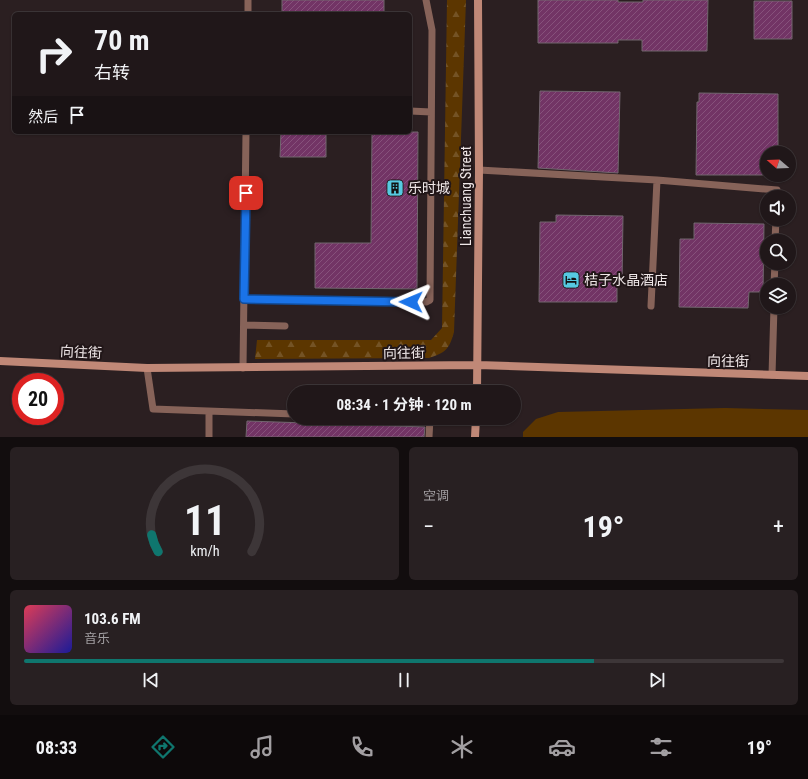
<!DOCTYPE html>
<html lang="zh">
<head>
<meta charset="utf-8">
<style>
  body { margin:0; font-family:"Roboto Condensed","Noto Sans SC",sans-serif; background:#282022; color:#f1f3f6; height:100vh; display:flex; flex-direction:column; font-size:15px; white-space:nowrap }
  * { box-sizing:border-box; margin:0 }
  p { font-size:13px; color:#a29fa2 }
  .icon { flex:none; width:22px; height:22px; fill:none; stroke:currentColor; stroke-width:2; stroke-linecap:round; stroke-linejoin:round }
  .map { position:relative; height:437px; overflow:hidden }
  .details { display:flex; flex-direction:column; gap:10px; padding:10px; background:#120d0e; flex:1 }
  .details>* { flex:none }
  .guide { position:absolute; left:12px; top:12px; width:400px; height:122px; border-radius:6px; box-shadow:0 1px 3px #0004,0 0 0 1px #3d3638; background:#201719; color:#f1f3f6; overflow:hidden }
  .needle { width:26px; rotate:289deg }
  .tools { position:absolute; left:760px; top:146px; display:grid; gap:8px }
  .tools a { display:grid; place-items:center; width:36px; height:36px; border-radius:50%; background:#201719; box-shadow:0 1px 3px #0004,0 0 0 1px #3d3638; font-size:20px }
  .speed { position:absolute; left:12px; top:373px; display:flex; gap:8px; font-size:20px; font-weight:700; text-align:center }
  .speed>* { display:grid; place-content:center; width:52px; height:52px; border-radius:50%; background:#201719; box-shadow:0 1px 3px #0004,0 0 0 1px #3d3638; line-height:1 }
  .speed .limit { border:6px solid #d22; background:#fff; color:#111 }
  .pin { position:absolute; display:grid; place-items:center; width:34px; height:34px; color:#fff; margin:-17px; border-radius:8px; box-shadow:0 2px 6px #0006 }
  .me { position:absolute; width:44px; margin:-22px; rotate:271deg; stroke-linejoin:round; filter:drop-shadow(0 0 3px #0008) }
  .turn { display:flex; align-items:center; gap:14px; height:84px; padding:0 16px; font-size:18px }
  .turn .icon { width:52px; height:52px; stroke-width:2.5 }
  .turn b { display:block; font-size:28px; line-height:34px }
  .then { display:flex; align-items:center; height:38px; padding:0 16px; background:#0003; gap:8px; font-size:15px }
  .big { font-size:30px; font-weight:700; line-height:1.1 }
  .details .card { flex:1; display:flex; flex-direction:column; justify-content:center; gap:6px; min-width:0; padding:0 14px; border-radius:6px; background:#282022 }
  .details .dial { align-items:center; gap:0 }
  .dial svg { height:104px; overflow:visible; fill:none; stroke:#3d3638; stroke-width:7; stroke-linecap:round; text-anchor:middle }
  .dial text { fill:#f1f3f6; stroke:none }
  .song { display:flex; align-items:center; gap:12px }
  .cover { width:48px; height:48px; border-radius:6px; background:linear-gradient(135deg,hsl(350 70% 55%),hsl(240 70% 35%)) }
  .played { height:4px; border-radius:2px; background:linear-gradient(90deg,#0f766e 75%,#3d3638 75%) }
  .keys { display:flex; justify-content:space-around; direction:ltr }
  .heat { display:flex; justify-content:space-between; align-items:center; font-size:22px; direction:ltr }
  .details .tiles { flex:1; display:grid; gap:10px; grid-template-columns:1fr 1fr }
  .card:last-child { grid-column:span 2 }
  .trip { position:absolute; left:287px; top:385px; width:234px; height:40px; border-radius:20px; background:#201719; box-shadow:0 1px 3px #0004,0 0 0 1px #3d3638; font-weight:700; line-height:40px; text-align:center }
  .tabs { display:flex; height:64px; justify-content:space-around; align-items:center; background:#0d090a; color:#a29fa2 }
  .tabs .icon { width:28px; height:28px }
  .tabs .current { color:#0f766e }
  .tabs b { font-size:18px; color:#f1f3f6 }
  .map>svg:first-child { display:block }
  .grass { fill:#5c3600 }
  .forest { fill:url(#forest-firs) }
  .building { fill:url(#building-hatch); stroke:#72666f }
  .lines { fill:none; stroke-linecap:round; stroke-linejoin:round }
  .lane { stroke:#876359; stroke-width:7 }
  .secondary { stroke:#c08877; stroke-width:8 }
  .route-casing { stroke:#114b97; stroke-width:10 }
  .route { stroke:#1a73e8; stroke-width:7 }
  .labels { text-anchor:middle; stroke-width:4; stroke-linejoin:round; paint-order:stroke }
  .poi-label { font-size:14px; fill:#efe7e8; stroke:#211618; text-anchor:start }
  .street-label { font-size:14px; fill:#efe7e8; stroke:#211618 }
</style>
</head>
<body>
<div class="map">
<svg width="808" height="437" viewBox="0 0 808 437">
  <defs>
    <pattern id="forest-firs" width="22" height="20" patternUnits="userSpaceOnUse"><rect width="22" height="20" fill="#5c3600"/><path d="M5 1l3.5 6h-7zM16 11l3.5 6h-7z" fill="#745325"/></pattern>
    <pattern id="building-hatch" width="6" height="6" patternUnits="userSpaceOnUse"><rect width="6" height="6" fill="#723465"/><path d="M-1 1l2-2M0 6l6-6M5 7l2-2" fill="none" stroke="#86517b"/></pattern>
  </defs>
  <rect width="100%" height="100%" fill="#2b1f21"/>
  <!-- grass -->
  <path class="grass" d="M725,408L808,410V437H523V432L536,419L558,412Z"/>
  <!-- forest -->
  <path class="forest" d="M447,0H466L454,332C449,350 446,352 429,358L255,359L257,340H431L442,328Z"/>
  <!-- building -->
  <path class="building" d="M282,0H384V14H282Z
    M538,0H618V2H643V0H708L707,51H642V40H618V43H538Z
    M754,1H792V39H754Z
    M540,91L620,92L618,173L538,168Z
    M699,93L778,94V153H767V175H769H696L697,102H699Z
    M281,132H326V157H280Z
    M372,132H418L417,289L315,288V243H371Z
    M556,215L623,216L622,284H617V302H539L540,222H556Z
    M694,223L764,224L763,292H749L748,308L679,307L680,239H694Z
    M247,421L425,427L424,437H246Z"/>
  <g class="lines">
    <!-- lane -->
    <path class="lane" d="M248,14V0
      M410,111L431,112
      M479,170L657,180L777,190L776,197
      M775,241L776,219
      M774,285L775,263
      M245,299L426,302L430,300L432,30L426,0
      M651,306L657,180
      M244,325L285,326
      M147,368L153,409L294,414
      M243,368L246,132
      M772,375L774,307
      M209,412V437
      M429,437L430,418"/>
    <!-- secondary -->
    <path class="secondary" d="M0,361L147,368L478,365L808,376
      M477,392L479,170L478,0
      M475,437L476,418"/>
  </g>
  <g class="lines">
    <!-- route casing -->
    <g class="route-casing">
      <path id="route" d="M246,193L244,299L411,302"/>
    </g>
    <!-- route -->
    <use href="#route" class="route"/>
  </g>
  <!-- icons -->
  <defs>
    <g id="building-square" transform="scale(0.9)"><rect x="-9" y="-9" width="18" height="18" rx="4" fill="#56c9e1" stroke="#211618"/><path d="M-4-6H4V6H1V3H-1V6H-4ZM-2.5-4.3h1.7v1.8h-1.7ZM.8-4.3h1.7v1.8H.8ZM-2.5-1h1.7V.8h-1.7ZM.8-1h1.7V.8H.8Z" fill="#111"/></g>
    <g id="hotel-square" transform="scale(0.9)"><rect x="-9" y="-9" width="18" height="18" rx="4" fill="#56c9e1" stroke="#211618"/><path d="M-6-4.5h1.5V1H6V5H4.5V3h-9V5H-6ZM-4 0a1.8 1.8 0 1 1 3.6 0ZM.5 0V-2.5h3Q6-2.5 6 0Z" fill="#111"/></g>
  </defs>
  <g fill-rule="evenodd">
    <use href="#building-square" x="395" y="188"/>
    <use href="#hotel-square" x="571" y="280"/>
  </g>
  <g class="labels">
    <!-- poi labels -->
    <g class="poi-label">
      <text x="408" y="193">乐时城</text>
      <text x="584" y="285">桔子水晶酒店</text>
    </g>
    <!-- street labels -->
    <g class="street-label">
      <text transform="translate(466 196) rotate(-90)" y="5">Lianchuang Street</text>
      <text transform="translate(81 352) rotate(3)" y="5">向往街</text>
      <text transform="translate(404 353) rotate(-1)" y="5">向往街</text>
      <text transform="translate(728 361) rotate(1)" y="5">向往街</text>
    </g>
  </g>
</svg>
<div class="tools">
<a><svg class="needle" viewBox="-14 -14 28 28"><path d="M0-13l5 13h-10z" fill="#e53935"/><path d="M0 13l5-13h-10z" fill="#a29fa2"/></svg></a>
<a><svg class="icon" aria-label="sound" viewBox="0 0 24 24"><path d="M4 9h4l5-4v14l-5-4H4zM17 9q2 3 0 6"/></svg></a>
<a><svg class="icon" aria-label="search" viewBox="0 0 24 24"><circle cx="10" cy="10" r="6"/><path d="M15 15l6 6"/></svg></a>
<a><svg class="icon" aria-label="layers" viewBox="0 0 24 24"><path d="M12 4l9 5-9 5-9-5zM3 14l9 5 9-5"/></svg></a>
</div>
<div class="speed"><div class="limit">20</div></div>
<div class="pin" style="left:246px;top:193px;background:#d93025"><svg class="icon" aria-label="arrive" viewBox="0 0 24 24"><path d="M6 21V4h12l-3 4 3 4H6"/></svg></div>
<svg class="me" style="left:411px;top:302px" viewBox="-20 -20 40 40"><path d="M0-17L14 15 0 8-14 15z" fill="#1a73e8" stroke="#fff" stroke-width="4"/></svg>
<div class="trip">08:34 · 1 分钟 · 120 m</div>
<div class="guide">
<div class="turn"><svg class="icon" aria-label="right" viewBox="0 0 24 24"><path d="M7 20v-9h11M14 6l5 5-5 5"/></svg><div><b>70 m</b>右转</div></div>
<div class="then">然后<svg class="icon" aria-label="arrive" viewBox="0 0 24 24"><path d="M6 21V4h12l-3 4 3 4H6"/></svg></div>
</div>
</div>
<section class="details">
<div class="tiles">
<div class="card dial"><svg viewBox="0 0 100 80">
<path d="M14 69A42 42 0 1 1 86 69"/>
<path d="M14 69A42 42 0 0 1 9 56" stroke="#0f766e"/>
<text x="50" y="56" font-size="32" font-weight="700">11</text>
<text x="50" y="72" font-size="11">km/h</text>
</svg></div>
<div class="card"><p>空调</p>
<div class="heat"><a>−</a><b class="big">19°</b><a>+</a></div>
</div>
<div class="card">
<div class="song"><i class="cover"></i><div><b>103.6 FM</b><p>音乐</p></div></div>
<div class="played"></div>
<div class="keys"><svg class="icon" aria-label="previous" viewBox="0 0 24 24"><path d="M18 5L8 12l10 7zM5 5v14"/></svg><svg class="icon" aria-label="pause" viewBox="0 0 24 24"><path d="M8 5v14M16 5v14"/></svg><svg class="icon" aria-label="next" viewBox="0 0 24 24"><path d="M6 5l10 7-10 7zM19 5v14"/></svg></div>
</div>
</div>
</section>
<nav class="tabs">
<b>08:33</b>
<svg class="icon current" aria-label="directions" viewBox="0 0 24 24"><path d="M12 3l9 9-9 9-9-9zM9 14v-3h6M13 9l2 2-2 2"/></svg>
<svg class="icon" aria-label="music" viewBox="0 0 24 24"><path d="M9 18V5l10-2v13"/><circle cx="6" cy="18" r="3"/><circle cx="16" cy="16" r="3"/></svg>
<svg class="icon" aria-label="phone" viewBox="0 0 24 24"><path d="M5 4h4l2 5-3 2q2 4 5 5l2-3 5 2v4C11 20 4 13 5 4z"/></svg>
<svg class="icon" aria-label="climate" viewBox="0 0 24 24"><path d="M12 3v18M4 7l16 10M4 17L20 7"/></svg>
<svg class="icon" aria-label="car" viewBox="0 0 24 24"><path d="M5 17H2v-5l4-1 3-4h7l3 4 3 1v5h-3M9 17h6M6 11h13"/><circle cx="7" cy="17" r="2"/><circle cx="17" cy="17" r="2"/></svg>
<svg class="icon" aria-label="filters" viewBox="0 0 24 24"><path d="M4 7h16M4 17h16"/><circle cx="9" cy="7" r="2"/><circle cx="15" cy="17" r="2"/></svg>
<b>19°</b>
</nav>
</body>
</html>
